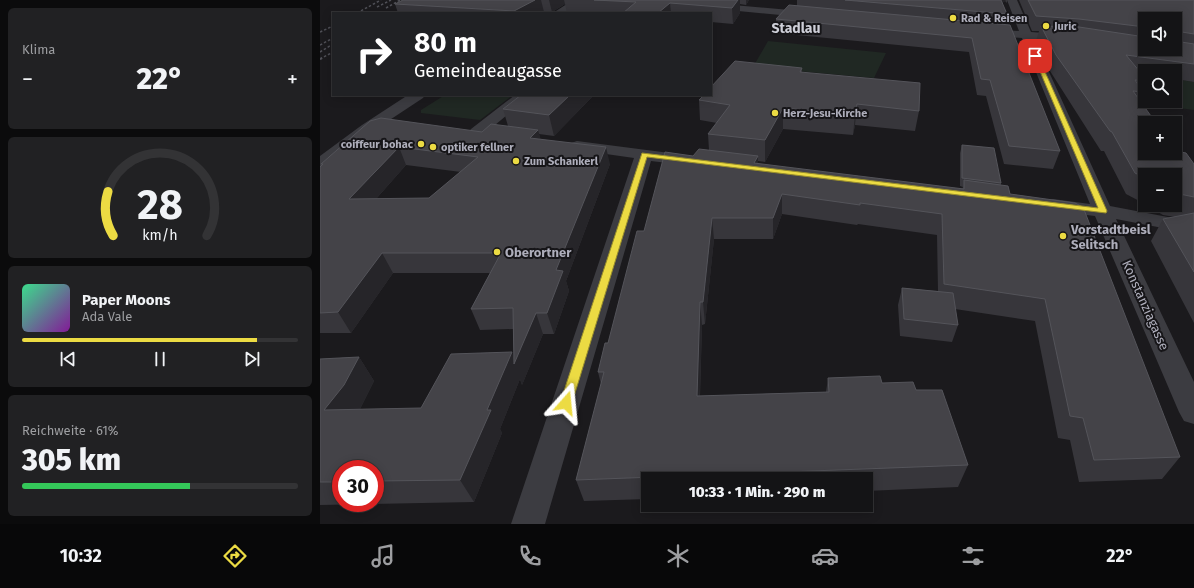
<!DOCTYPE html>
<html lang="de">
<head>
<meta charset="utf-8">
<style>
  body { margin:0; font-family:"Fira Sans",sans-serif; background:#212123; color:#f1f3f6; height:100vh; display:flex; flex-direction:column; font-size:15px; white-space:nowrap }
  * { box-sizing:border-box; margin:0 }
  p { font-size:13px; color:#9d9ea1 }
  .icon { flex:none; width:22px; height:22px; fill:none; stroke:currentColor; stroke-width:2; stroke-linecap:round; stroke-linejoin:round }
  .map { position:relative; flex:1; overflow:hidden }
  .drawer { display:flex; flex-direction:column; gap:8px; padding:8px; background:#0b0b0c; width:320px }
  .drawer>* { flex:none }
  .top-card { position:absolute; left:12px; top:12px; width:380px; height:84px; border-radius:0px; box-shadow:0 2px 10px #0003,0 0 0 1px #333335; background:#202124; color:#fff; overflow:hidden }
  .buttons { position:absolute; left:818px; top:12px; display:grid; gap:8px }
  .buttons a { display:grid; place-items:center; width:44px; height:44px; border-radius:0px; background:#141416; box-shadow:0 2px 10px #0003,0 0 0 1px #333335; font-size:20px }
  .speed { position:absolute; left:12px; top:460px; display:flex; gap:8px; font-size:20px; font-weight:700; text-align:center }
  .speed>* { display:grid; place-content:center; width:52px; height:52px; border-radius:50%; background:#141416; box-shadow:0 2px 10px #0003,0 0 0 1px #333335; line-height:1 }
  .speed .limit { border:6px solid #d22; background:#fff; color:#111 }
  .pin { position:absolute; display:grid; place-items:center; width:34px; height:34px; color:#fff; margin:-17px; border-radius:8px; box-shadow:0 2px 6px #0006 }
  .me { position:absolute; width:44px; margin:-22px; rotate:18deg; stroke-linejoin:round; filter:drop-shadow(0 0 3px #0008) }
  .turn { display:flex; align-items:center; gap:14px; height:84px; padding:0 16px; font-size:18px }
  .turn .icon { width:52px; height:52px; stroke-width:2.5 }
  .turn b { display:block; font-size:28px; line-height:34px }
  .big { font-size:30px; font-weight:800; line-height:1.1 }
  .drawer .tile { flex:1; display:flex; flex-direction:column; justify-content:center; gap:6px; min-width:0; padding:0 14px; border-radius:6px; background:#212123 }
  .drawer .dial { align-items:center; gap:0 }
  .dial svg { height:104px; overflow:visible; fill:none; stroke:#333335; stroke-width:7; stroke-linecap:round; text-anchor:middle }
  .dial text { fill:#f1f3f6; stroke:none }
  .song { display:flex; align-items:center; gap:12px }
  .cover { width:48px; height:48px; border-radius:6px; background:linear-gradient(135deg,hsl(150 70% 55%),hsl(290 70% 35%)) }
  .played { height:4px; border-radius:2px; background:linear-gradient(90deg,#ecdb43 85%,#333335 85%) }
  .keys { display:flex; justify-content:space-around; direction:ltr }
  .heat { display:flex; justify-content:space-between; align-items:center; font-size:22px; direction:ltr }
  .charge { height:6px; border-radius:3px; background:linear-gradient(90deg,#34c759 61%,#333335 0) }
  .trip { position:absolute; left:321px; top:472px; width:232px; height:40px; border-radius:0px; background:#141416; box-shadow:0 2px 10px #0003,0 0 0 1px #333335; font-weight:800; line-height:40px; text-align:center }
  .tab-bar { display:flex; height:64px; justify-content:space-around; align-items:center; background:#080809; color:#9d9ea1 }
  .tab-bar .icon { width:28px; height:28px }
  .tab-bar .current { color:#ecdb43 }
  .tab-bar b { font-size:18px; color:#f1f3f6 }
  main { display:flex; flex:1; min-height:0 }
  .map>svg:first-child { display:block }
  .green { fill:#202823 }
  .lines { fill:none; stroke-linecap:round; stroke-linejoin:round }
  .minor { fill:#3c3c41; fill-rule:evenodd }
  .rail-far1 { stroke:#4f4f56; stroke-width:1.5; stroke-dasharray:2.5 2; stroke-linecap:butt }
  .rail { stroke:#4f4f56; stroke-width:2; stroke-dasharray:3 2.5; stroke-linecap:butt }
  .wall { fill:#37363b; fill-rule:evenodd }
  .shaded-wall { fill:#262529 }
  .building { fill:#444348; stroke:#54545a; fill-rule:evenodd }
  .route { fill:#ecdb43; stroke:#998e2c }
  .poi-dot { fill:#ecdb43; stroke:#161518; stroke-width:1.5 }
  .labels { text-anchor:middle; stroke-width:4; stroke-linejoin:round; paint-order:stroke }
  .far-poi-label { font-size:11px; font-weight:bold; fill:#aeaebb; stroke:#161518; text-anchor:start }
  .poi-label { font-size:13px; font-weight:bold; fill:#aeaebb; stroke:#161518; text-anchor:start }
  .street-label { font-size:13px; fill:#aeaebb; stroke:#161518 }
  .far-district-label { font-size:14px; font-weight:bold; fill:#cecfd8; stroke:#161518 }
</style>
</head>
<body>
<main>
<section class="drawer">
<div class="tile"><p>Klima</p>
<div class="heat"><a>−</a><b class="big">22°</b><a>+</a></div>
</div>
<div class="tile dial"><svg viewBox="0 0 100 80">
<path d="M14 69A42 42 0 1 1 86 69"/>
<path d="M14 69A42 42 0 0 1 10 35" stroke="#ecdb43"/>
<text x="50" y="56" font-size="32" font-weight="700">28</text>
<text x="50" y="72" font-size="11">km/h</text>
</svg></div>
<div class="tile">
<div class="song"><i class="cover"></i><div><b>Paper Moons</b><p>Ada Vale</p></div></div>
<div class="played"></div>
<div class="keys"><svg class="icon" aria-label="previous" viewBox="0 0 24 24"><path d="M18 5L8 12l10 7zM5 5v14"/></svg><svg class="icon" aria-label="pause" viewBox="0 0 24 24"><path d="M8 5v14M16 5v14"/></svg><svg class="icon" aria-label="next" viewBox="0 0 24 24"><path d="M6 5l10 7-10 7zM19 5v14"/></svg></div>
</div>
<div class="tile"><p>Reichweite · 61%</p><b class="big">305 km</b><div class="charge"></div></div>
</section>
<div class="map">
<svg width="874" height="524" viewBox="0 0 874 524">
  <rect width="100%" height="100%" fill="#1b1a1d"/>
  <!-- green -->
  <path class="green" d="M448,41L566,53L554,78L433,67Z
    M777,68L825,75V101H855V79L874,82V110L814,102Z
    M125,95H193L160,120L101,113V110Z"/>
  <g class="lines">
    <!-- minor -->
    <path class="minor" d="M253,0H265L245,13H233Z
      M687,0H697L711,32L749,35L753,36L755,38L753,40L749,41L714,39L790,206L874,222V234L796,219L874,382V424L864,421L859,412L775,216L733,211L726,209L723,205L726,201L733,199L770,204L702,38L665,35L659,32L665,29L699,31Z
      M390,3L492,12L497,15L492,18L387,8L385,6L387,4Z
      M88,95H105L103,98L53,131L6,169L0,170V156L42,125Z
      M195,95H211L163,135L157,137L151,135L149,132L151,129Z
      M257,141L373,156L379,157L382,161L379,165L373,166L331,161L225,524H191L314,158L251,149L249,146L251,143Z"/>
    <!-- rail-far1 -->
    <path class="rail-far1" d="M57,7L71,0
      M66,8L80,0
      M37,13L61,0
      M0,32L13,26
      M0,45L13,38
      M0,52L13,44
      M0,59L13,52"/>
    <!-- rail -->
    <path class="rail" d="M0,59L2,58"/>
  </g>
  <!-- wall -->
  <path class="wall" d="M83,0H429L426,5L420,4V13L413,24L391,22V13H247L245,4L232,12H224L222,13H78L75,4Z
    M477,0H687V3L685,1L682,3L687,14L684,24L740,151L733,169L684,164L666,96L657,95L649,52L456,33V19L477,6Z
    M699,0H874V82L855,79V71H825V75L822,74L825,78V85L819,100L856,151L874,164V323L831,241L843,219L855,217L843,215L826,205H855V175H825V204L806,194L784,151H781L730,71L716,41L719,31H712ZM825,19H855V49H825Z
    M482,68V72L599,111L595,131L535,125L533,135L463,129L445,162L438,161V164L642,189L643,187L640,186V153L642,145L681,183V185L690,194L860,457L842,479L759,482L750,440L738,438L715,321L635,309L638,325L632,342L580,336L578,305L582,288L618,291L617,235L538,224L537,225L462,214L453,239H394L385,324L382,325L380,396L506,392L508,378L562,383L596,390L648,465L638,487L546,491V479H328V499L264,501L256,480L281,384L278,372L288,343L324,231L373,156L389,150L388,134L397,123L380,120L379,100Z
    M201,95H274L234,136L219,134L220,139L290,164L246,281L249,291L234,334H223L202,385L200,379L180,429L182,433L154,502L0,505V359L39,357L54,381L40,409L101,408L194,357L193,329L160,330L151,309L170,273H73L31,333H0V167L2,165L1,164L50,121L162,132L188,126L183,109ZM86,165L141,172L109,198L56,199ZM21,469H55V503H21Z"/>
  <!-- shaded-wall -->
  <path class="shaded-wall" d="M215,0H221L224,12L222,13H195L194,11Z
    M229,0H244L245,4L232,12Z
    M418,0H420V13L413,24L412,8Z
    M426,0H429L426,5Z
    M677,0H686L685,1L675,6Z
    M350,3L351,13H338Z
    M250,95H274L234,136L229,115Z
    M537,104L535,125L533,135L535,115Z
    M463,108V129L445,162V140Z
    M218,130L223,147L210,138Z
    M79,147L86,165L39,218L29,199Z
    M286,147L290,164L246,281L249,291L234,334L227,313L236,270Z
    M438,156V175L434,163Z
    M462,194V214L453,239V218Z
    M392,218L394,239L385,324L383,302Z
    M62,253L73,273L31,333L18,312Z
    M380,302L382,325L379,418L377,396Z
    M216,313L223,334L202,385L200,379L180,429L182,433L154,502L140,480L167,410L192,352L195,361Z
    M39,357L54,381L40,409L22,433L4,410Z"/>
  <!-- building -->
  <path class="building" d="M83,0H215L194,11L75,4Z
    M274,0H418L412,8L350,3L338,13H303L316,2Z
    M525,0H681L687,14Z
    M708,0H874V34L862,32H855V19H825V27L759,19L716,16Z
    M469,5L690,25L740,151L689,146L670,80L661,79L652,38L456,19Z
    M721,26L759,27L825,37V49H855V41L874,44V64L806,55L825,78V81L815,80L823,92L813,91L836,123H825V153H855V150L856,151L866,153L874,164V197L855,193V175H825V178L815,173L792,132L790,131L736,55Z
    M415,61L482,68L480,72L600,83L599,111L537,104L535,115L463,108L445,140L388,134L410,105L379,100L384,95H391V87Z
    M201,95H250L229,115L183,109Z
    M61,118L162,132L171,124L218,130L210,138L286,147L236,270L243,271L227,313H216L194,364L193,308L151,309L181,253H62L18,312L0,313V167L3,164H1L50,121ZM79,147L158,157L109,198L29,199Z
    M642,145L674,148L681,183L642,178Z
    M379,149L438,156L434,163L644,189V180L688,186L690,194L755,203L763,207L860,457L774,460L763,418L750,416L725,299L624,284L622,214L540,203V205L462,194L453,218H392L383,302H380L377,396L509,392L508,378L560,376L562,383L593,382L596,390H622L648,465L256,480L284,372H278L285,343H288L317,231H324L345,152L373,156Z
    M874,213V272L843,219Z
    M582,288L633,293L638,325L584,319Z
    M192,352L167,410H171L140,480L55,481V469H21V482H0V359L39,357L24,385L4,410L101,408L131,354Z"/>
  <!-- route -->
  <path class="route" d="M713,55L718,56L787,211L786,213L327,157L252,403L251,406L246,407L242,406L240,403L322,153L778,208Z"/>
  <!-- markers -->
  <g class="poi-dot">
    <circle cx="633" cy="18" r="4"/>
    <circle cx="726" cy="26" r="4"/>
    <circle cx="455" cy="113" r="4"/>
    <circle cx="101" cy="144" r="4"/>
    <circle cx="113" cy="147" r="4"/>
    <circle cx="196" cy="161" r="4"/>
    <circle cx="743" cy="236" r="4"/>
    <circle cx="177" cy="252" r="4"/>
  </g>
  <g class="labels">
    <!-- far-poi labels -->
    <g class="far-poi-label">
      <text x="641" y="22">Rad &amp; Reisen</text>
      <text x="734" y="30">Juric</text>
      <text x="463" y="117">Herz-Jesu-Kirche</text>
      <text x="93" y="148" text-anchor="end">coiffeur bohac</text>
      <text x="121" y="151">optiker fellner</text>
      <text x="204" y="165">Zum Schankerl</text>
    </g>
    <!-- poi labels -->
    <g class="poi-label">
      <text x="751" y="234">Vorstadtbeisl<tspan x="751" dy="15">Selitsch</tspan></text>
      <text x="185" y="257">Oberortner</text>
    </g>
    <!-- street labels -->
    <g class="street-label">
      <text transform="translate(826 305) rotate(66)" y="5">Konstanziagasse</text>
    </g>
    <!-- far-district labels -->
    <g class="far-district-label">
      <text x="476" y="33">Stadlau</text>
    </g>
  </g>
</svg>
<div class="buttons">
<a><svg class="icon" aria-label="sound" viewBox="0 0 24 24"><path d="M4 9h4l5-4v14l-5-4H4zM17 9q2 3 0 6"/></svg></a>
<a><svg class="icon" aria-label="search" viewBox="0 0 24 24"><circle cx="10" cy="10" r="6"/><path d="M15 15l6 6"/></svg></a>
<a>+</a>
<a>−</a>
</div>
<div class="speed"><div class="limit">30</div></div>
<div class="pin" style="left:715px;top:56px;background:#d93025"><svg class="icon" aria-label="arrive" viewBox="0 0 24 24"><path d="M6 21V4h12l-3 4 3 4H6"/></svg></div>
<svg class="me" style="left:246px;top:403px" viewBox="-20 -20 40 40"><path d="M0-17L14 15 0 8-14 15z" fill="#ecdb43" stroke="#fff" stroke-width="4"/></svg>
<div class="trip">10:33 · 1 Min. · 290 m</div>
<div class="top-card">
<div class="turn"><svg class="icon" aria-label="right" viewBox="0 0 24 24"><path d="M7 20v-9h11M14 6l5 5-5 5"/></svg><div><b>80 m</b>Gemeindeaugasse</div></div>
</div>
</div>
</main>
<nav class="tab-bar">
<b>10:32</b>
<svg class="icon current" aria-label="directions" viewBox="0 0 24 24"><path d="M12 3l9 9-9 9-9-9zM9 14v-3h6M13 9l2 2-2 2"/></svg>
<svg class="icon" aria-label="music" viewBox="0 0 24 24"><path d="M9 18V5l10-2v13"/><circle cx="6" cy="18" r="3"/><circle cx="16" cy="16" r="3"/></svg>
<svg class="icon" aria-label="phone" viewBox="0 0 24 24"><path d="M5 4h4l2 5-3 2q2 4 5 5l2-3 5 2v4C11 20 4 13 5 4z"/></svg>
<svg class="icon" aria-label="climate" viewBox="0 0 24 24"><path d="M12 3v18M4 7l16 10M4 17L20 7"/></svg>
<svg class="icon" aria-label="car" viewBox="0 0 24 24"><path d="M5 17H2v-5l4-1 3-4h7l3 4 3 1v5h-3M9 17h6M6 11h13"/><circle cx="7" cy="17" r="2"/><circle cx="17" cy="17" r="2"/></svg>
<svg class="icon" aria-label="filters" viewBox="0 0 24 24"><path d="M4 7h16M4 17h16"/><circle cx="9" cy="7" r="2"/><circle cx="15" cy="17" r="2"/></svg>
<b>22°</b>
</nav>
</body>
</html>
